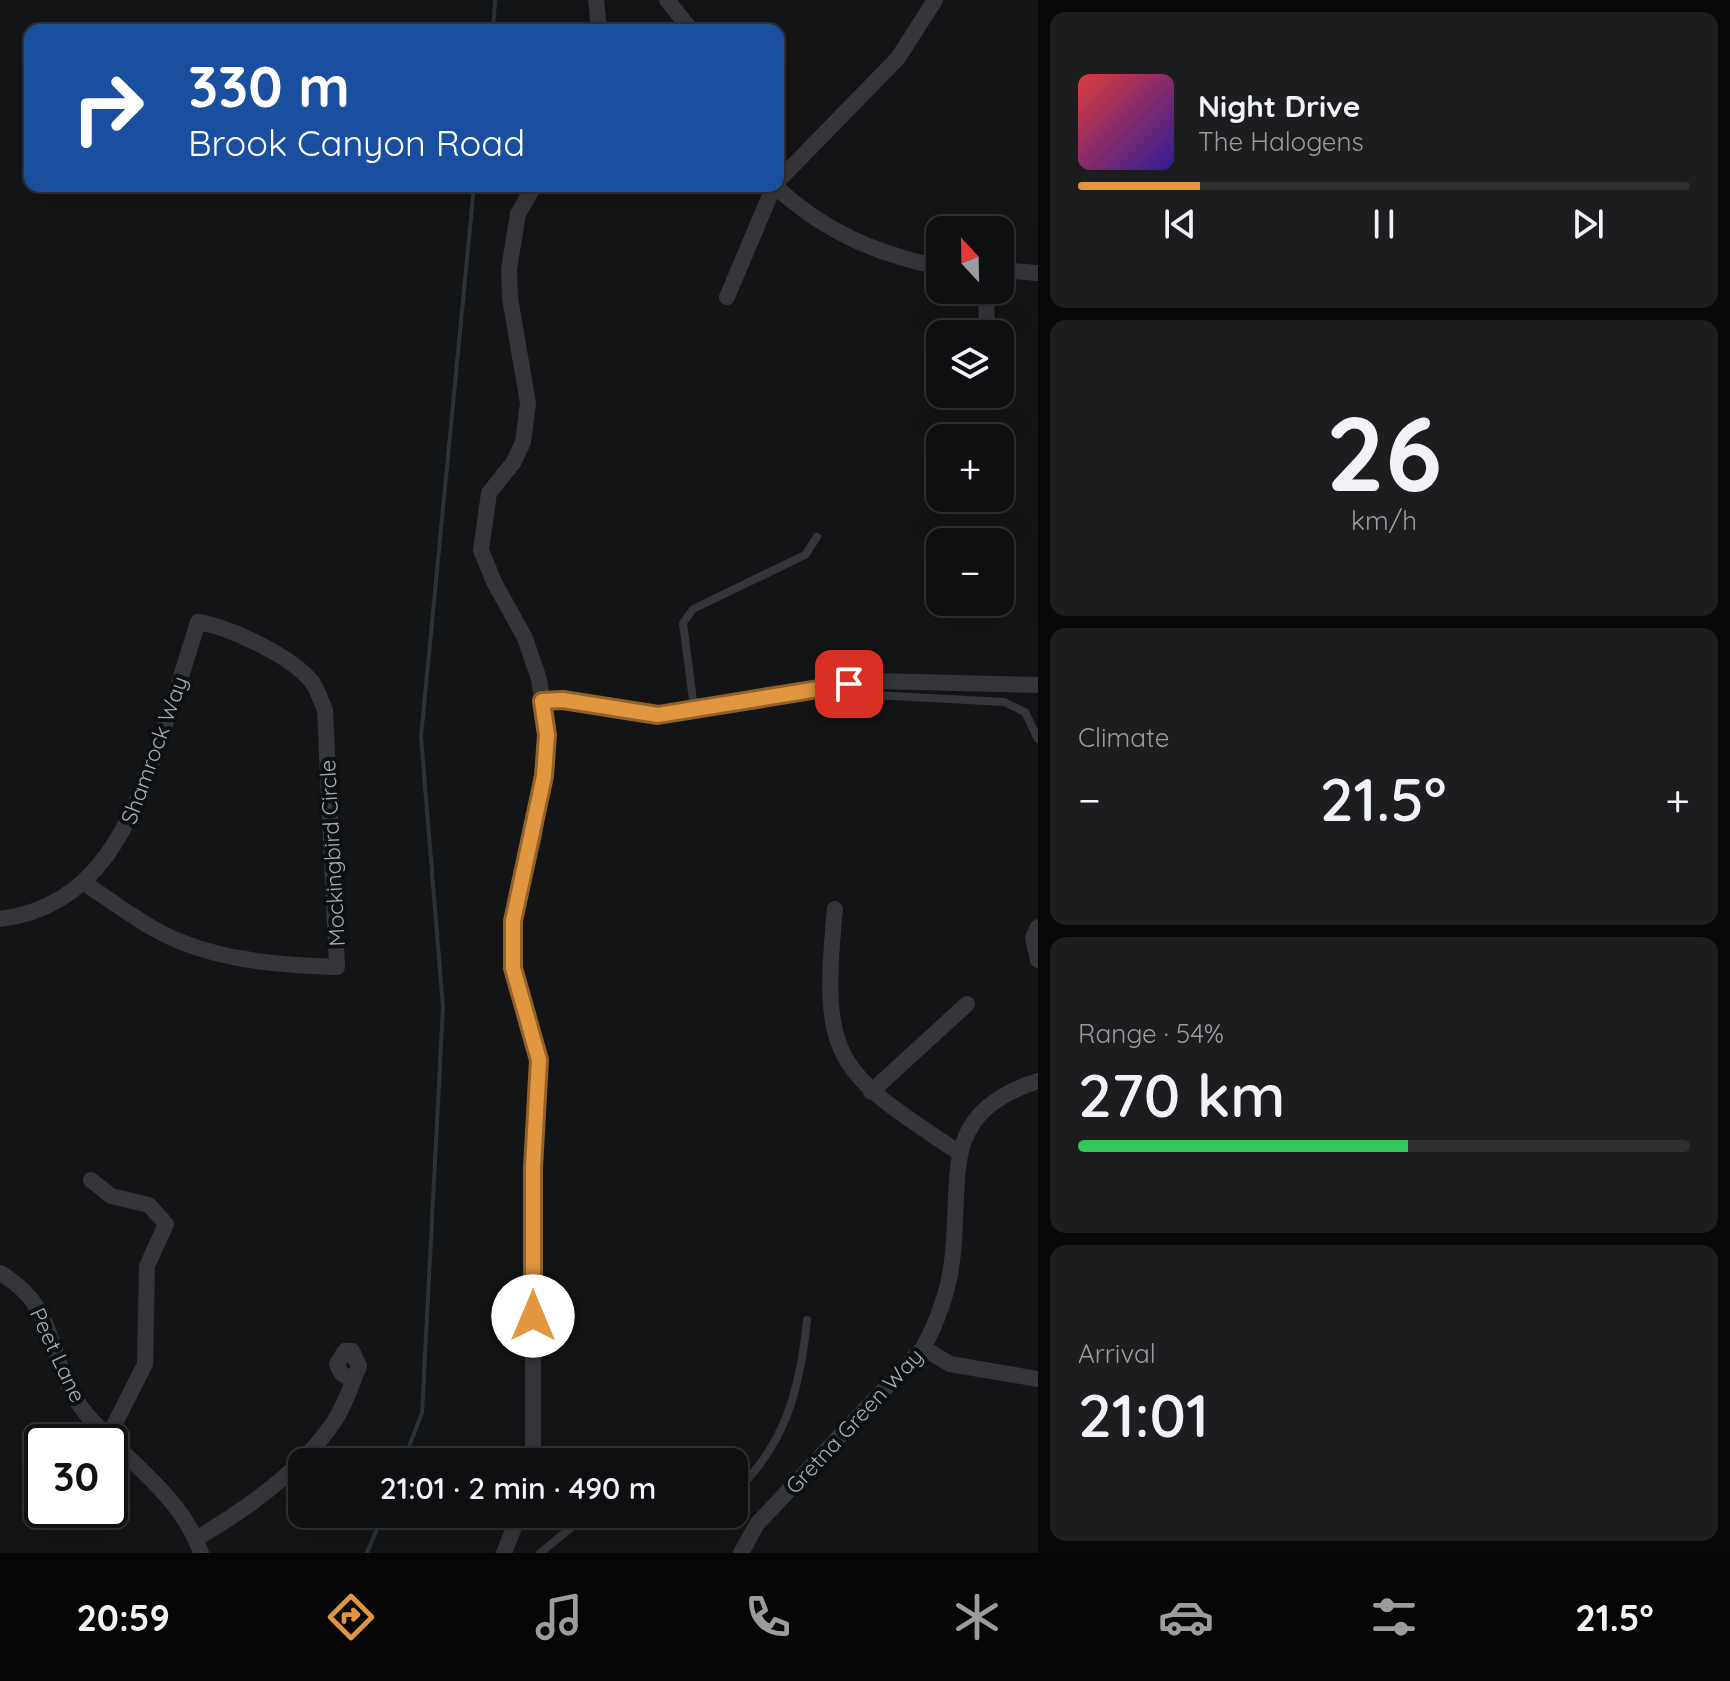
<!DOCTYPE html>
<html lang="en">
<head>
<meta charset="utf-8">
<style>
  body { margin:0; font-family:Quicksand,sans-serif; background:#1c1d1e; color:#f1f3f6; height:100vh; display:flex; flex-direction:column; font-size:30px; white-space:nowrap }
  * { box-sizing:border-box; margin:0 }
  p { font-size:26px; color:#9b9c9f }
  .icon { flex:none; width:44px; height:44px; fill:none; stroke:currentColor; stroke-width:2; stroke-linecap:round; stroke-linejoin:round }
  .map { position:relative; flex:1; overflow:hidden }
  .side { display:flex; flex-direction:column; gap:12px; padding:12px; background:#080809; width:692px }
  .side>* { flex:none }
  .top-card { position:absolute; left:24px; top:24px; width:760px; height:168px; border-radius:16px; box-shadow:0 8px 32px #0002,0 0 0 2px #2e2f30; background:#1a4fa0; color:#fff; overflow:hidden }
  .needle { width:52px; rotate:338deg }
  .tools { position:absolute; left:926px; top:216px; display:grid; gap:16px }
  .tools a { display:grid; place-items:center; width:88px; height:88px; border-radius:16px; background:#0e0f10; box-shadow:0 8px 32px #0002,0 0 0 2px #2e2f30; font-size:40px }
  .speed { position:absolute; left:24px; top:1424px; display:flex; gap:16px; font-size:40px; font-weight:700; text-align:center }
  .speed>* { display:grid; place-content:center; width:104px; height:104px; border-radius:50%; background:#0e0f10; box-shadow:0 8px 32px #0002,0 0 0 2px #2e2f30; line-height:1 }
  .speed .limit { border:4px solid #111; border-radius:12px; background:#fff; color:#111 }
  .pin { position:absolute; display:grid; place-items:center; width:68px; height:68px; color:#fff; margin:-34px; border-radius:16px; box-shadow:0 4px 12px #0006 }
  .me { position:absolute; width:88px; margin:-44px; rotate:0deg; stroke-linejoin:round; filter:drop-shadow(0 0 6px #0008) }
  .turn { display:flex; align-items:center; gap:28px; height:168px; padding:0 32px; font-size:36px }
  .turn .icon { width:104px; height:104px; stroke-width:2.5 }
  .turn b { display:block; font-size:56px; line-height:68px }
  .big { font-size:60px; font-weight:600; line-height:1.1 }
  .side .widget { flex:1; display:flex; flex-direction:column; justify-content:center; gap:12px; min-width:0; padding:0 28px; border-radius:16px; background:#1c1d1e }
  .side .dial { align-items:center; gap:0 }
  .dial b { font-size:104px; line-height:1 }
  .song { display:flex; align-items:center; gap:24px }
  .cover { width:96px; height:96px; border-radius:12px; background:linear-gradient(135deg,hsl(0 70% 55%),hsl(250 70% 35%)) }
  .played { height:8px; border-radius:4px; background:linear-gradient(90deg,#e09740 20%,#2e2f30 20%) }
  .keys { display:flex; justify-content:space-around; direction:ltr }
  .heat { display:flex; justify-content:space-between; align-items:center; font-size:44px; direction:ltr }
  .charge { height:12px; border-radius:6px; background:linear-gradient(90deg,#34c759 54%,#2e2f30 0) }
  .trip { position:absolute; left:288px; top:1448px; width:460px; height:80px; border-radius:16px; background:#0e0f10; box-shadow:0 8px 32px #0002,0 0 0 2px #2e2f30; font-weight:600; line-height:80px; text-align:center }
  .tab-bar { display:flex; height:128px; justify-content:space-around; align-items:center; background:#060606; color:#9b9c9f }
  .tab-bar .icon { width:56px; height:56px }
  .tab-bar .on { color:#e09740 }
  .tab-bar b { font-size:36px; color:#f1f3f6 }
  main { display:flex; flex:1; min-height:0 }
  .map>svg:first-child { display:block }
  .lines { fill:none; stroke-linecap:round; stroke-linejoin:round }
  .stream { stroke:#2b3337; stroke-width:4 }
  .service { stroke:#353639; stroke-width:8 }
  .minor { stroke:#353639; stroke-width:16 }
  .route-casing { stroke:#92622a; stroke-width:20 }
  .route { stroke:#e09740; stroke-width:14 }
  .labels { text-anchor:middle; stroke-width:8; stroke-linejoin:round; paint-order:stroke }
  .street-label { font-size:22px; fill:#a6acb4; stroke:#0e0f10 }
</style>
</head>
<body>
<main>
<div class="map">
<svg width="1038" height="1553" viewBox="0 0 1038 1553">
  <rect width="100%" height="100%" fill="#131415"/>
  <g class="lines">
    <!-- stream -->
    <path class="stream" d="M493,30L495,0
      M403,1462L422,1413L443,1007L421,737L474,186
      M367,1553L383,1514"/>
    <!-- service -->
    <path class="service" d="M857,687L874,695L1004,702L1025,712L1038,739
      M694,708L683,623L693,609L805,555L817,537
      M734,1493C786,1444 800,1389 807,1320
      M540,1553L588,1514"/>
    <!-- minor -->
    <path class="minor" d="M596,0L599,30
      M667,0L691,30
      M778,181L898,58L935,0
      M775,186C823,231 876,254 940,267
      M1000,270L1038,273
      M986,290L987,334
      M727,297L774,186
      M542,701L563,700L658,715L767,695L874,681L1038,685
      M835,909C820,1060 835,1071 958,1152
      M0,919C99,907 132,821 160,739C174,700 186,661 198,622C229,627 292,656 312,682C318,690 321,702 325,710L337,967C276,965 210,960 156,930C131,916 107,898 83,882
      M1038,927L1033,938L1038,960
      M871,1092L967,1004
      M91,1180L111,1196L149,1205L166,1224L147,1266L145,1364L109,1435
      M0,1273C62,1309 44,1360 84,1411C122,1459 181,1493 201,1553
      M923,1348L950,1364L1038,1379
      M533,1462V1171L539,1060L513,968V921L534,837L547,735L539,679L525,638L494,582L481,550L489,493L513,463L523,442L528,403L510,298L509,269L518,214L534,186
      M196,1539C248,1508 304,1469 337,1417C346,1402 352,1383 359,1366L352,1351H345L337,1364C340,1374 344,1377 354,1378
      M504,1553L519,1514
      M741,1553L757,1524L923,1348C937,1323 949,1289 952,1261C963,1178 936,1113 1038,1081"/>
  </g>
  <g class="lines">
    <!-- route casing -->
    <g class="route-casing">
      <path id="route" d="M533,1316V1168L539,1060L513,968V921L544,776L547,735L542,701L563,700L658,715L849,684"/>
    </g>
    <!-- route -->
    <use href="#route" class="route"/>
  </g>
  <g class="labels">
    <!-- street labels -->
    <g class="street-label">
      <text transform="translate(154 750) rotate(-70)" y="8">Shamrock Way</text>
      <text transform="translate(332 853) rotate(-93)" y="8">Mockingbird Circle</text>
      <text transform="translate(58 1355) rotate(65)" y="8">Peet Lane</text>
      <text transform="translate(854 1421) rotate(-47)" y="8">Gretna Green Way</text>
    </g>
  </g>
</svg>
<div class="tools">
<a><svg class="needle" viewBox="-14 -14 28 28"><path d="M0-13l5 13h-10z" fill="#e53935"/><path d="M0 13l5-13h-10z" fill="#9b9c9f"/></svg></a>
<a><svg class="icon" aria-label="layers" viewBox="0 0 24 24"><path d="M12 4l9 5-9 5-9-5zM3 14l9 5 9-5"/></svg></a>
<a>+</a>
<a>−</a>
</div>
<div class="speed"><div class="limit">30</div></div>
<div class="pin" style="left:849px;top:684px;background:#d93025"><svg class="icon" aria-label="arrive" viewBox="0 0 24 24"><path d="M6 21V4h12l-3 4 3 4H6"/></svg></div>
<svg class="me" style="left:533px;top:1316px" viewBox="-20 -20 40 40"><circle r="19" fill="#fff"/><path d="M0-13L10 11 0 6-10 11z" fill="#e09740"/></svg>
<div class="trip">21:01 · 2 min · 490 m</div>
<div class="top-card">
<div class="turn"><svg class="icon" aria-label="right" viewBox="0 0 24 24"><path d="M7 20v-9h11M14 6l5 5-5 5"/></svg><div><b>330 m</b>Brook Canyon Road</div></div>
</div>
</div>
<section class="side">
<div class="widget">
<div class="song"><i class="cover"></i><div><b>Night Drive</b><p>The Halogens</p></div></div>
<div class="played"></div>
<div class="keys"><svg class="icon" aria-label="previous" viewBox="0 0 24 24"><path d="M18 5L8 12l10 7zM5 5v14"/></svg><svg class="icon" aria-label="pause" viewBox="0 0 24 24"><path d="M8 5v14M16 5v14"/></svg><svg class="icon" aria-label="next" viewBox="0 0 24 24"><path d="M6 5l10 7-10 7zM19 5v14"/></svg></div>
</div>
<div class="widget dial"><b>26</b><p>km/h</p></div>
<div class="widget"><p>Climate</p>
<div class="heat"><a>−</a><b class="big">21.5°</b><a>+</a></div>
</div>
<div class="widget"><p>Range · 54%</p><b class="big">270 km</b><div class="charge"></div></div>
<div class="widget"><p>Arrival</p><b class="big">21:01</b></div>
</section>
</main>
<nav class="tab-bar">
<b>20:59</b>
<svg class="icon on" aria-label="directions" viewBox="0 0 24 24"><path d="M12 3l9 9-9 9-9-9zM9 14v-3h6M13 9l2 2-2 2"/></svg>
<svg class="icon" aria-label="music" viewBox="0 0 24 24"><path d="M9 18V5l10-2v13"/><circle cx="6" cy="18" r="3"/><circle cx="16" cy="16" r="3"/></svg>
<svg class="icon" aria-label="phone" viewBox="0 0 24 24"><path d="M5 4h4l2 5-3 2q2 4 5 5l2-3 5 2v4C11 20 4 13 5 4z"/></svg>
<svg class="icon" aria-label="climate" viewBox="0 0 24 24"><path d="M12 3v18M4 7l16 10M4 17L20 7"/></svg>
<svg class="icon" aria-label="car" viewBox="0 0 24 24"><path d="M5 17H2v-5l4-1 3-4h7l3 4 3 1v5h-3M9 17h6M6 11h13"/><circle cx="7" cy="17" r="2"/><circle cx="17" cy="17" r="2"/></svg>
<svg class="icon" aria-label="filters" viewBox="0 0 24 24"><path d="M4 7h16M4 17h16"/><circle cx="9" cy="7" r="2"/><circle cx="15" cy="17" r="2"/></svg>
<b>21.5°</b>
</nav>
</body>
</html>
